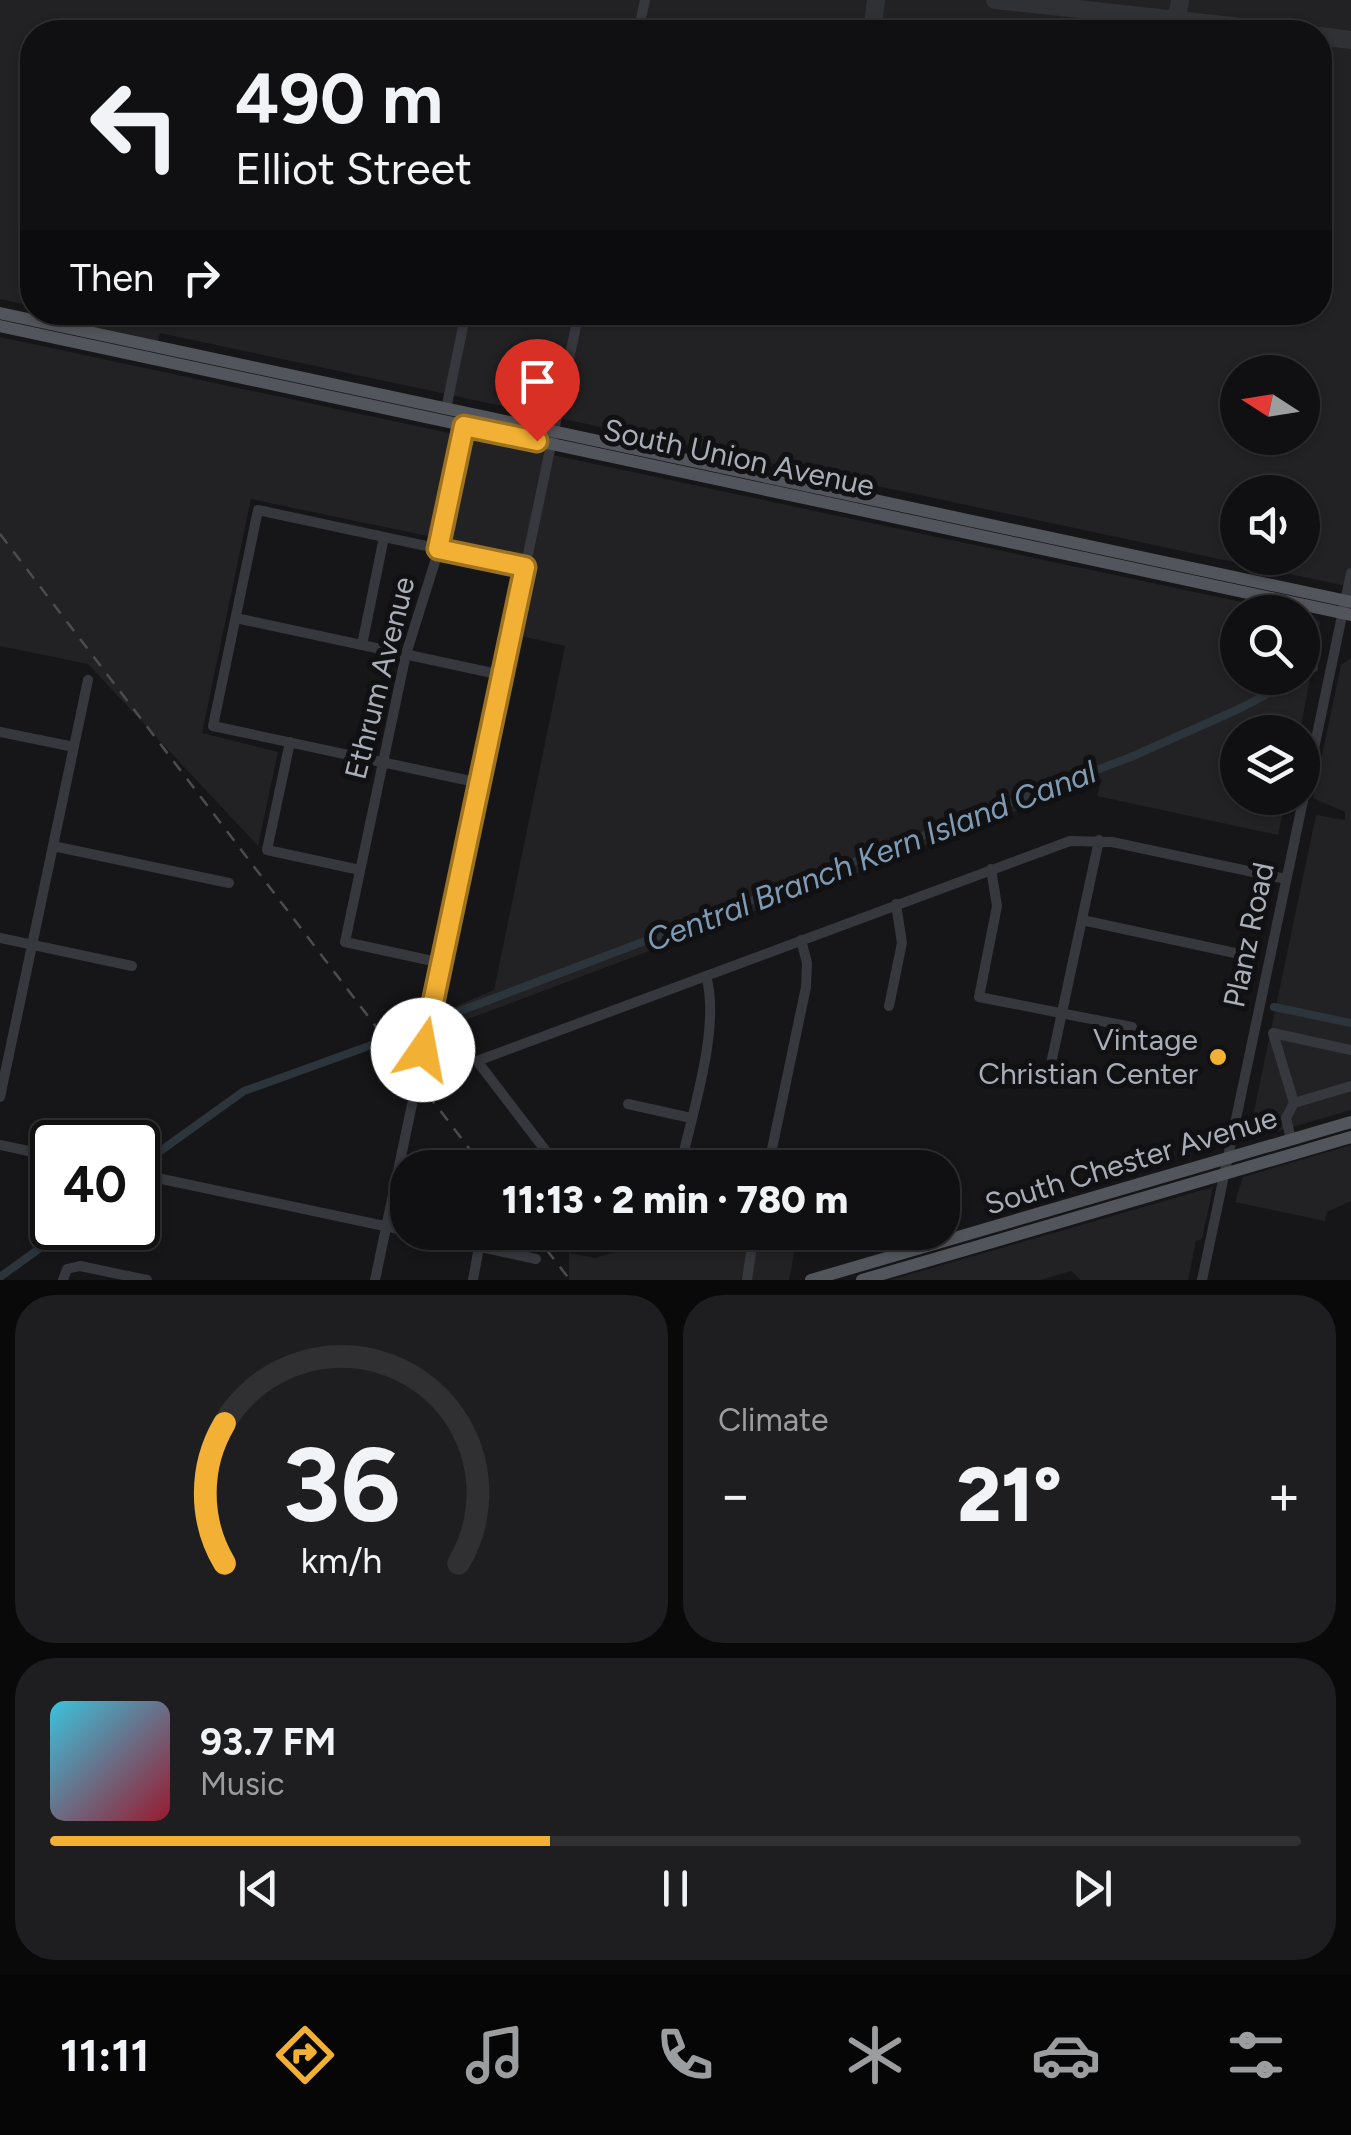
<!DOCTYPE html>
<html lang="en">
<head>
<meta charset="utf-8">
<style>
  body { margin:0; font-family:Figtree,sans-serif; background:#1e1e20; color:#f1f3f6; height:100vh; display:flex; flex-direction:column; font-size:38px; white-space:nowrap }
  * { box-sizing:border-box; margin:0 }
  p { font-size:32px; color:#9c9d9f }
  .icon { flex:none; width:55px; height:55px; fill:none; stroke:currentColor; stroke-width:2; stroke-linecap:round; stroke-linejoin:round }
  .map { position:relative; height:1280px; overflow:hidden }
  .details { display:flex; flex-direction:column; gap:15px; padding:15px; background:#09090a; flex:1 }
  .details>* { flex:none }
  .hud { position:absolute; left:20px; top:20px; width:1312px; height:305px; border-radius:40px; box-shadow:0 2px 8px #0004,0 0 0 2px #303032; background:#101012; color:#f1f3f6; overflow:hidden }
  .needle { width:65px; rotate:282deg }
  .controls { position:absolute; left:1220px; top:355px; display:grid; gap:20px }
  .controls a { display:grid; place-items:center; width:100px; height:100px; border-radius:50%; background:#101012; box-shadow:0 2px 8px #0004,0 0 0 2px #303032; font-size:50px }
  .speed { position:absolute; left:30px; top:1120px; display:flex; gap:20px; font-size:50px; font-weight:700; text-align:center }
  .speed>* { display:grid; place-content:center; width:130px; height:130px; border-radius:50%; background:#101012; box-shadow:0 2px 8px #0004,0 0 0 2px #303032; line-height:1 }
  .speed .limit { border:5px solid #111; border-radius:15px; background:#fff; color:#111 }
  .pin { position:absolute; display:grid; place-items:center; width:85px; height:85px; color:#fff; margin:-102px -42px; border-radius:50% 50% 50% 0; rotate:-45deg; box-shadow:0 0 10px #0007 }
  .pin .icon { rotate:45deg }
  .me { position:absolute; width:110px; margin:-55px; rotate:12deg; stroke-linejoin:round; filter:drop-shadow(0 0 8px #0008) }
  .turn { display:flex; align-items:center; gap:35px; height:210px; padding:0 50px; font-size:45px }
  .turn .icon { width:130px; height:130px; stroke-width:2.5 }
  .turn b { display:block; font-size:70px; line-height:85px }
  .then { display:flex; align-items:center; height:95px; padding:0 50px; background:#0003; gap:20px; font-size:38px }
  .big { font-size:75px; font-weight:800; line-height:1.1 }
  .details .widget { flex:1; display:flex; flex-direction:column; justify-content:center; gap:15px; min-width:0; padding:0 35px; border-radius:40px; background:#1e1e20 }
  .details .dial { align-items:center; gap:0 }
  .dial svg { height:260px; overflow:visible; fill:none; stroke:#303032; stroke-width:7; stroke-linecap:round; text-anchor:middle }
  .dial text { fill:#f1f3f6; stroke:none }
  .song { display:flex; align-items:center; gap:30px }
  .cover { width:120px; height:120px; border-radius:15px; background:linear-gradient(135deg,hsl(190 70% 55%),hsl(350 70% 35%)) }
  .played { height:10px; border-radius:5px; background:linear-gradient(90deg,#f2b134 40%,#303032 40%) }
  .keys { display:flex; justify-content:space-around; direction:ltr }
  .heat { display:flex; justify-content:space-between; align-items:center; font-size:55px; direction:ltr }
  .details .tiles { flex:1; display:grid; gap:15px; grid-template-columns:1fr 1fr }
  .widget:last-child { grid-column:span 2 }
  .trip { position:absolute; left:390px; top:1150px; width:570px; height:100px; border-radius:40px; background:#101012; box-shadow:0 2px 8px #0004,0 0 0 2px #303032; font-weight:800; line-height:100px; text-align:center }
  .dock { display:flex; height:160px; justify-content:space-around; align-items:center; background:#060607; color:#9c9d9f }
  .dock .icon { width:70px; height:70px }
  .dock .active { color:#f2b134 }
  .dock b { font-size:45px; color:#f1f3f6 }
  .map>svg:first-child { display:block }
  .built { fill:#222225; fill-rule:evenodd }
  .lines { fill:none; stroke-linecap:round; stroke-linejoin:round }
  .canal { stroke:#2c353c; stroke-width:8 }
  .taxiway { stroke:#303135; stroke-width:18 }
  .minor { stroke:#37383d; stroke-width:10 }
  .major { stroke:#53555c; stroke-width:12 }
  .rail { stroke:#4a4c52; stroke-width:2.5; stroke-dasharray:12 10; stroke-linecap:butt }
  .route-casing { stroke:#9d7322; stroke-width:25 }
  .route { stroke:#f2b134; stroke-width:18 }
  .poi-dot { fill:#f2b134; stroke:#111113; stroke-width:4 }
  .labels { text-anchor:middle; stroke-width:10; stroke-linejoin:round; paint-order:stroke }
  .street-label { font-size:30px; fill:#a8adb8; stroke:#111113 }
  .poi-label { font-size:30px; fill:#a8adb8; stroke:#111113; text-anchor:end }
  .water-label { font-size:32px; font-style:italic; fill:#7f9bb3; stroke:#111113 }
</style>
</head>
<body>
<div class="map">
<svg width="1351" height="1280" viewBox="0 0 1351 1280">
  <rect width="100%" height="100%" fill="#161618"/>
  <!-- built -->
  <path class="built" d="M0,0H1351V587L160,333L157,347L70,328L73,315L62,313L1320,312V32H32V306L0,299ZM1238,372H1302V438H1238ZM1238,492H1302V558H1238Z
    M0,337L1288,612H1238V678H1302L1303,616L1317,619L1320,623L1300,732H1238V798H1286L1278,835L1097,796L1102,779L874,864L876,847L855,857L874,851L870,868L426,1035L430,1017L494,990L565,646L517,635L518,555L251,499L202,733L278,752L258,846L88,664L0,646Z
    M1351,658V1110L1248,1140L1316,815L1345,820V812L1313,798L1341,665Z
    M1351,1145V1201L1327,1212L1325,1221L1235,1202L1243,1177Z
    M1213,1187L1202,1239L1196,1241L1188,1280H1081L1071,1271L1040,1280H890Z
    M681,1233H798L789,1280H569V1253L595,1258Z"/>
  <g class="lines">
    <!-- canal -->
    <path class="canal" d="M1302,674L1314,668
      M1274,1007L1351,1023
      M439,1019L1131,757L1241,708L1297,678
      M392,1038L418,1027
      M138,1167L244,1091L380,1042
      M0,1277L68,1228"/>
    <!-- taxiway -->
    <path class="taxiway" d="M995,0L1288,32
      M872,32L876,0
      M1175,32L1180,0
      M1320,36L1351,40"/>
    <!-- minor -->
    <path class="minor" d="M638,32L645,0
      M446,409L466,312
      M236,618L502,675
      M362,645L384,537
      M0,732L74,747
      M290,742L267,850L360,870
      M480,783L213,726L258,510L525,567
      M53,846L229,883
      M991,869L997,906L979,997L1132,1027
      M1082,920L1235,953
      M0,938L132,966
      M442,963L345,942L406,654L439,549L465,425
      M889,1006L902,943L896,904
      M1052,1059L1099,840
      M0,1097L88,680
      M1294,1103L1351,1086
      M628,1104L691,1118
      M1291,1139L1286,1118L1294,1103L1273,1033L1351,1050
      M0,1145L52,1156
      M559,1168L477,1061L1070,841L1112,842L1286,879
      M680,1168C692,1114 721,1026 706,976
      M751,1168L769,1162
      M768,1168L806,987L807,963L801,940
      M157,1178L408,1231
      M412,1232L536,1259
      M63,1280L67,1269L80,1266L147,1280
      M375,1280L579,312
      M473,1280L479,1247
      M747,1280L754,1232
      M1202,1280L1351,573"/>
    <!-- major -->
    <path class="major" d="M0,313L1351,602
      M0,326L1351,615
      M811,1280L1351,1122
      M862,1280L1351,1137"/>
    <!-- rail -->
    <path class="rail" d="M0,534L484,1168
      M533,1232L570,1280"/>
  </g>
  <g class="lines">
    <!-- route casing -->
    <g class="route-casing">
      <path id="route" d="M423,1050L525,567L438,549L464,426L537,441"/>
    </g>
    <!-- route -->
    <use href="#route" class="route"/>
  </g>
  <!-- markers -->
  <circle class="poi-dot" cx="1218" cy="1057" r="10"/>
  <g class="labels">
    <!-- street labels -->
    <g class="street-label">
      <text transform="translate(739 458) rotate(12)" y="10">South Union Avenue</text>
      <text transform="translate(380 678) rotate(-76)" y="10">Ethrum Avenue</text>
      <text transform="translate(1249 935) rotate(-78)" y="10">Planz Road</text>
      <text transform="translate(1131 1161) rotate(-17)" y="10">South Chester Avenue</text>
    </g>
    <!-- poi labels -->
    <g class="poi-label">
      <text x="1198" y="1050">Vintage<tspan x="1198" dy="34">Christian Center</tspan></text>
    </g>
    <!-- water labels -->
    <g class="water-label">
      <text transform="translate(871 856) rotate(-21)" y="11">Central Branch Kern Island Canal</text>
    </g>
  </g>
</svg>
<div class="controls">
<a><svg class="needle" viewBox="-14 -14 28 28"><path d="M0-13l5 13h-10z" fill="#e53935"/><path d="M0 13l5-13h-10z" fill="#9c9d9f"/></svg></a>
<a><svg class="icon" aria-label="sound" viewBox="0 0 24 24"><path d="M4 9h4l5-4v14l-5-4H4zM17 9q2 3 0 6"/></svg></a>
<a><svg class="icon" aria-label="search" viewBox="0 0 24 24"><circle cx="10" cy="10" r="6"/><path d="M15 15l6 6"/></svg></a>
<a><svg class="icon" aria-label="layers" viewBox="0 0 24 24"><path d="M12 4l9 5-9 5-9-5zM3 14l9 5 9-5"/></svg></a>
</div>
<div class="speed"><div class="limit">40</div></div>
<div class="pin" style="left:537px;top:441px;background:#d93025"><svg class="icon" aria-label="arrive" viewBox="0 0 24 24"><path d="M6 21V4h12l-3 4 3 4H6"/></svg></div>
<svg class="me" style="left:423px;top:1050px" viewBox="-20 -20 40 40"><circle r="19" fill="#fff"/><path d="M0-13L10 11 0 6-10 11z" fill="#f2b134"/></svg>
<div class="trip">11:13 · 2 min · 780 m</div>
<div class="hud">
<div class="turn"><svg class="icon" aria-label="left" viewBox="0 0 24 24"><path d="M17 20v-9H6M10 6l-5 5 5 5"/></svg><div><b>490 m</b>Elliot Street</div></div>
<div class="then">Then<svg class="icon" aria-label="right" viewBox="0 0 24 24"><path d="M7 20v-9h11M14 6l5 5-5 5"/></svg></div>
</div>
</div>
<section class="details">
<div class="tiles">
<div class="widget dial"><svg viewBox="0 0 100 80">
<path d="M14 69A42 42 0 1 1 86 69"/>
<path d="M14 69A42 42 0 0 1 14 26" stroke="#f2b134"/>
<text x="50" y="56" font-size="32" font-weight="700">36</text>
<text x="50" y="72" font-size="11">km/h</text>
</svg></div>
<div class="widget"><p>Climate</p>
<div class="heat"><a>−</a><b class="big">21°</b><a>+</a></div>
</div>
<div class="widget">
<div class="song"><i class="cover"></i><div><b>93.7 FM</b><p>Music</p></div></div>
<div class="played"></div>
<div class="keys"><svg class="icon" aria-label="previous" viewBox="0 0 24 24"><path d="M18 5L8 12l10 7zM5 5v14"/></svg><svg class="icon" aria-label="pause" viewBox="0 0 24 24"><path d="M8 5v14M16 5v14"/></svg><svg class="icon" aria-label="next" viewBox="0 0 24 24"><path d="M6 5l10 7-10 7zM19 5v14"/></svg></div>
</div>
</div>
</section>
<nav class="dock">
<b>11:11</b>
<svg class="icon active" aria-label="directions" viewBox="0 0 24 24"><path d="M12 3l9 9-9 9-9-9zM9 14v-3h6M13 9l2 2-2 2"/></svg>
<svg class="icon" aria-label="music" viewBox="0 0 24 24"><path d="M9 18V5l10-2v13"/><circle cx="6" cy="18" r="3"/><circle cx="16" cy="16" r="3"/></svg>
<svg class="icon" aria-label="phone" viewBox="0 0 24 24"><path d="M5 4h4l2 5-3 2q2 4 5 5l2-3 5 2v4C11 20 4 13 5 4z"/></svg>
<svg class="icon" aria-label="climate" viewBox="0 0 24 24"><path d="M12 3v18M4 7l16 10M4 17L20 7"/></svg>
<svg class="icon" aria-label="car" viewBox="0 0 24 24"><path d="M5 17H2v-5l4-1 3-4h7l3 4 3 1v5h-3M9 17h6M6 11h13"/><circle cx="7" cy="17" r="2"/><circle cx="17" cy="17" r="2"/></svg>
<svg class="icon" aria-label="filters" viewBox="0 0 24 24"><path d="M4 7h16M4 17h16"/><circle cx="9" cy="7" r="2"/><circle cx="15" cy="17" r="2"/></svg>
</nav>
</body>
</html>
